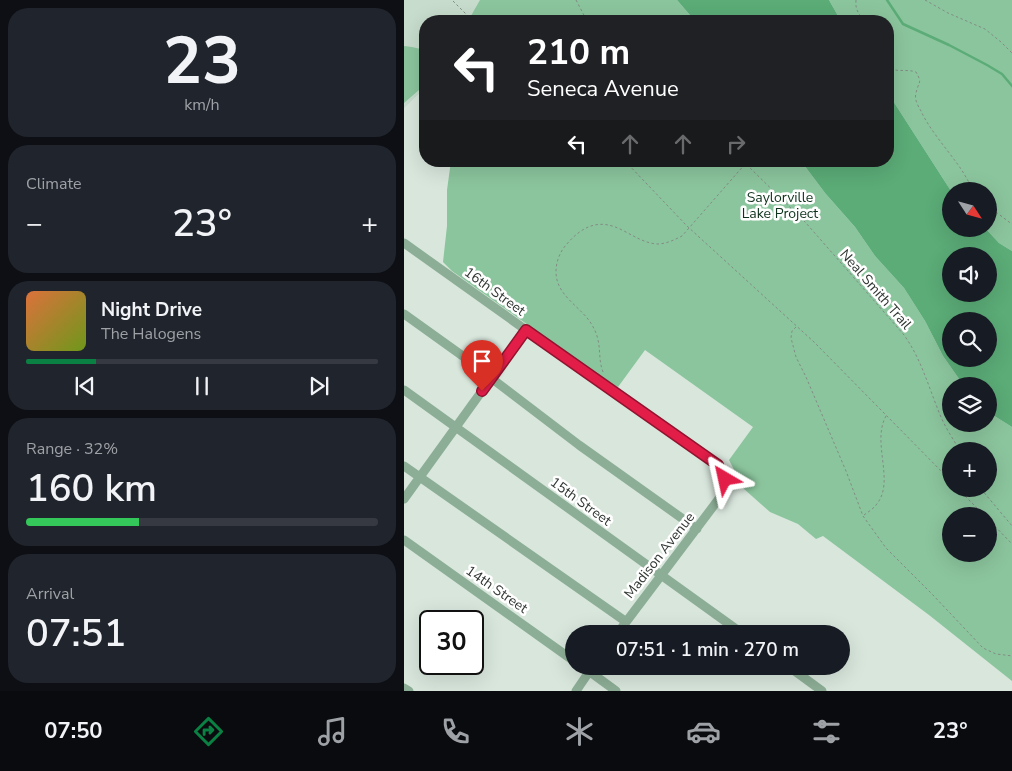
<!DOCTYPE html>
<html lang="en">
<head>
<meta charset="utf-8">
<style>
  body { margin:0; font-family:"Nunito Sans",sans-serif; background:#20242c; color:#f1f3f6; height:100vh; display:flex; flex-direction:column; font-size:19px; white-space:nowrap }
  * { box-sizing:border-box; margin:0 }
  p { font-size:16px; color:#9ea1a6 }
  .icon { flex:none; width:28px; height:28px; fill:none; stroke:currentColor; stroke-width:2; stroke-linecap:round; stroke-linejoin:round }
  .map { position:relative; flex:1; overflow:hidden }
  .details { display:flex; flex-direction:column; gap:8px; padding:8px; background:#0d0f14; width:404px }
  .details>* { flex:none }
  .guide { position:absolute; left:15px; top:15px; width:475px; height:152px; border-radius:20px; box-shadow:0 5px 20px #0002; background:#202124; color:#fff; overflow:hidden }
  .needle { width:32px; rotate:126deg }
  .controls { position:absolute; left:538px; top:182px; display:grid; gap:10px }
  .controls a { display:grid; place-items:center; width:55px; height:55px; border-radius:50%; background:#171b24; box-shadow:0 5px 20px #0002; font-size:25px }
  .speed { position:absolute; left:15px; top:610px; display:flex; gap:10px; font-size:25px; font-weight:700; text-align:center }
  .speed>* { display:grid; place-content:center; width:65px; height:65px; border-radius:50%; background:#171b24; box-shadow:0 5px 20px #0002; line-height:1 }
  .speed .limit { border:2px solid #111; border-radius:8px; background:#fff; color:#111 }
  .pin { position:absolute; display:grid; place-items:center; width:42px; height:42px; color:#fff; margin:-51px -21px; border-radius:50% 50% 50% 0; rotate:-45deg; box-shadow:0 0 5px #0007 }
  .pin .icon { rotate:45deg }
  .me { position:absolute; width:55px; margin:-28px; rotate:324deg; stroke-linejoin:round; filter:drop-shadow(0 0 4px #0008) }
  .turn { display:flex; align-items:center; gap:18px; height:105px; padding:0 25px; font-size:22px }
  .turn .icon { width:65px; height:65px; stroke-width:2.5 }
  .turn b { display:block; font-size:35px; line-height:42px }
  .lanes { display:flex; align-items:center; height:48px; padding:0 25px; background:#0003; justify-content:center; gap:25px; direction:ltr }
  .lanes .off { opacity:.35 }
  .big { font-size:38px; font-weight:600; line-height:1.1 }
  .details .widget { flex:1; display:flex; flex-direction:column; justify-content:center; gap:8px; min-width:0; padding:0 18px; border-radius:20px; background:#20242c }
  .details .dial { align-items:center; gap:0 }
  .dial b { font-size:65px; line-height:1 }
  .song { display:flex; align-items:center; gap:15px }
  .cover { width:60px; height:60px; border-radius:8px; background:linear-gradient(135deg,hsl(20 70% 55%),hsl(80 70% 35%)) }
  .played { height:5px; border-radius:2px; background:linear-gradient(90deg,#0b8043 20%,#363941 20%) }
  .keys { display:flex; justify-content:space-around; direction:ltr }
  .heat { display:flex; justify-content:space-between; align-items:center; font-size:28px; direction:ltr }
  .charge { height:8px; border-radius:4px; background:linear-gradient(90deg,#34c759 32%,#363941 0) }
  .trip { position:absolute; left:161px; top:625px; width:285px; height:50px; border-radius:25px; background:#171b24; box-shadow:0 5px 20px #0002; font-weight:600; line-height:50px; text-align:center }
  .tabs { display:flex; height:80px; justify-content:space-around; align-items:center; background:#090b0e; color:#9ea1a6 }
  .tabs .icon { width:35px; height:35px }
  .tabs .on { color:#0b8043 }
  .tabs b { font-size:22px; color:#f1f3f6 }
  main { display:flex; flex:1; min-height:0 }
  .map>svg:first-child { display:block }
  .built { fill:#c7dccc }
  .green { fill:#8bc59d; fill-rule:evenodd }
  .water { fill:#5bac77; fill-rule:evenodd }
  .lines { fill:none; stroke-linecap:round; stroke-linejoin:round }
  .stream { stroke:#5bac77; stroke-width:2.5 }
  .path { stroke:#828c85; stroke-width:1; stroke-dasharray:2.5 2.5; stroke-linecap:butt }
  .minor { stroke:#8dae96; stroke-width:9 }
  .route-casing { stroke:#92132f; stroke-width:12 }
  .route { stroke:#e11d48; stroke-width:9 }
  .labels { text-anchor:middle; stroke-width:5; stroke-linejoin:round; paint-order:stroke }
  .park-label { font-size:14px; fill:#0f321c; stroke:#fff }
  .street-label { font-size:14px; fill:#313733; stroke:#fff }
</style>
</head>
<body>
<main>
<section class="details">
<div class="widget dial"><b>23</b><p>km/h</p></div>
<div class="widget"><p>Climate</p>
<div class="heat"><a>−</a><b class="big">23°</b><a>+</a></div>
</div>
<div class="widget">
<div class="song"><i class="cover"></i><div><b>Night Drive</b><p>The Halogens</p></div></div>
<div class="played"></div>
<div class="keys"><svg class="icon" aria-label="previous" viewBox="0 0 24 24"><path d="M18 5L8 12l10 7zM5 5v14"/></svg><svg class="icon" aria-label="pause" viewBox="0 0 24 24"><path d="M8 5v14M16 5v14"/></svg><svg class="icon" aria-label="next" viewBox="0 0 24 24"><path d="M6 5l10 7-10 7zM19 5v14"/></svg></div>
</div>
<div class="widget"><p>Range · 32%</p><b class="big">160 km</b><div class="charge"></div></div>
<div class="widget"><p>Arrival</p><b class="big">07:51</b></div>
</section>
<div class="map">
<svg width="609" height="691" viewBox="0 0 609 691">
  <rect width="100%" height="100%" fill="#d8e6dc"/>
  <!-- built -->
  <path class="built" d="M0,0H77L64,21H21V88L0,108Z"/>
  <!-- green -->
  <path class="green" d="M76,0H273L291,21H64Z
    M425,0H608V251L595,243L582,229H584V191H547L484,93V21H437Z
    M0,46L8,47L21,50V89L15,90L0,103Z
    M47,161H397L421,193L451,227L471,256L500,288L521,321L539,356L560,386H546V424H584V412L608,427V681L525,615L419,536L412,539L394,524L366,512L340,489L325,460L349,427L241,350L214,387L204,382L48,271L39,262L43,226V190ZM546,451H584V489H546ZM546,516H584V554H546Z"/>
  <!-- water -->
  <path class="water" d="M273,0H425L437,21H291Z
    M484,93L547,191L546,229H582L595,243L608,251V427L584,412V386H560L539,356L521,321L500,288L471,256L451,227L421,193L397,161H484ZM546,256H584V294H546ZM546,321H584V359H546Z"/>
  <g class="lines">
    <!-- stream -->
    <path class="stream" d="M483,0L499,24L545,45L583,65L598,74L609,87"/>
    <!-- path -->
    <path class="path" d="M172,0L183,21
      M452,0C451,10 455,16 463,21
      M521,0L544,13L581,29L597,42L609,54
      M49,1L69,21
      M484,59L487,69C496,72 503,69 512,72C519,84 514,82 512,93C510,99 514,106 517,111C524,127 541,147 552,162C559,171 564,181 570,191
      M221,161L283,226L410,342L546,480
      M339,161L402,223L500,335C518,360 525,389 537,417C542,429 550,440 556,451
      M584,206L609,225
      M392,327L388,331L387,338L392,357L402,377L442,471L459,516L482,548L528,594L579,648L592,654L609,656
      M199,372C193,357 199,343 188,325C179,309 158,299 153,280C150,268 154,254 162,245C178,226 195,218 218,230C230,236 240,243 253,244C262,244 270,240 278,236L342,163
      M554,489L581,516
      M577,489L609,527
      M460,515C464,512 469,509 472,505C492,482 467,443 482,416
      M584,519L609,545"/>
    <!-- minor -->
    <path class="minor" d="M0,243L122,330L314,465C322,479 324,486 314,500L213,634
      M0,314L88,377L91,381L175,445L293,529
      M0,390L339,634
      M0,466L221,621
      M0,499L122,330
      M0,540L170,661
      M178,666L212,691
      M384,666L418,691
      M0,688L5,691
      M172,691L189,666"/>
  </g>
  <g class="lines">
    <!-- route casing -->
    <g class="route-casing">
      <path id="route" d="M78,391L122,330L314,465L321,479"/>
    </g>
    <!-- route -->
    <use href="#route" class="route"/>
  </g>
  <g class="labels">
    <!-- park labels -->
    <g class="park-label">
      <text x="376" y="202">Saylorville<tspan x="376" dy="16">Lake Project</tspan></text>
    </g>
    <!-- street labels -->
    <g class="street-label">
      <text transform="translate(472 289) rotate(49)" y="5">Neal Smith Trail</text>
      <text transform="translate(91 291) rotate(36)" y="5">16th Street</text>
      <text transform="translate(177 501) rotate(36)" y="5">15th Street</text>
      <text transform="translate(255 555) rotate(-52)" y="5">Madison Avenue</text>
      <text transform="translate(93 589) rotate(35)" y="5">14th Street</text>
    </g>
  </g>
</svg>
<div class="controls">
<a><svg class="needle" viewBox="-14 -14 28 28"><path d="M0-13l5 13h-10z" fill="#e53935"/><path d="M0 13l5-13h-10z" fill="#9ea1a6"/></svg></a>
<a><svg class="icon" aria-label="sound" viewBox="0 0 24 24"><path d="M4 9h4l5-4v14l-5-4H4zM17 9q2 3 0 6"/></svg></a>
<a><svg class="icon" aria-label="search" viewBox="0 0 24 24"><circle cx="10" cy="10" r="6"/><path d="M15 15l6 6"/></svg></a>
<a><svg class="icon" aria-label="layers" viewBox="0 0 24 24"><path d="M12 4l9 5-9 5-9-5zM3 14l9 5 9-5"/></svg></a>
<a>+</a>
<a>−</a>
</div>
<div class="speed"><div class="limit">30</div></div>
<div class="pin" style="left:78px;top:391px;background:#d93025"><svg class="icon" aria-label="arrive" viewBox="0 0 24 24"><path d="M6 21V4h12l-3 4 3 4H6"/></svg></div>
<svg class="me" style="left:321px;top:479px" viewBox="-20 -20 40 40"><path d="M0-17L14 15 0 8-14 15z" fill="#e11d48" stroke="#fff" stroke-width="4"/></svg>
<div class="trip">07:51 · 1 min · 270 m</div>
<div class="guide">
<div class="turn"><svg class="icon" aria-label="left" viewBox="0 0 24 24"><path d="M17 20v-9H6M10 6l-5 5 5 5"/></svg><div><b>210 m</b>Seneca Avenue</div></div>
<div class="lanes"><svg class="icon" aria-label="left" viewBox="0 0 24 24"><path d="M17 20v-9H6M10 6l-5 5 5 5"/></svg><svg class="icon off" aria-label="ahead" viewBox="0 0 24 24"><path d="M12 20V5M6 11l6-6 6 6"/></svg><svg class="icon off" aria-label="ahead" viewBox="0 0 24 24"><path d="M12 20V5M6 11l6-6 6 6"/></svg><svg class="icon off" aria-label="right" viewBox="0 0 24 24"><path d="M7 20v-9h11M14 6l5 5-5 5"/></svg></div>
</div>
</div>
</main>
<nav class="tabs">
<b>07:50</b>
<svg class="icon on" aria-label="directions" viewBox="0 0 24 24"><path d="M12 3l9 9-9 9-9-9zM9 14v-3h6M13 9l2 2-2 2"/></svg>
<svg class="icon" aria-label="music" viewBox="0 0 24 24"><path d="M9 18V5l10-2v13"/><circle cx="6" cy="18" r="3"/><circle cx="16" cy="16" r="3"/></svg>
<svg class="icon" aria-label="phone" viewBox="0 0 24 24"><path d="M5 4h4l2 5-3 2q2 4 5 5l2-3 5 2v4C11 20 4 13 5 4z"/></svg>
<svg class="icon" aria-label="climate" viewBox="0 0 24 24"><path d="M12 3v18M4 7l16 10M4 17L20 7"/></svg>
<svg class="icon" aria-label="car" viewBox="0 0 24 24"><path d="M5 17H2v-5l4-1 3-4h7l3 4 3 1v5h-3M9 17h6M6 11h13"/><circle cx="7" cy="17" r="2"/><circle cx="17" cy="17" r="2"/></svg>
<svg class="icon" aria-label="filters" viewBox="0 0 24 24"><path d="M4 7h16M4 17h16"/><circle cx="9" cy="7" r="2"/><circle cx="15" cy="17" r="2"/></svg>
<b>23°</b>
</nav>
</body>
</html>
